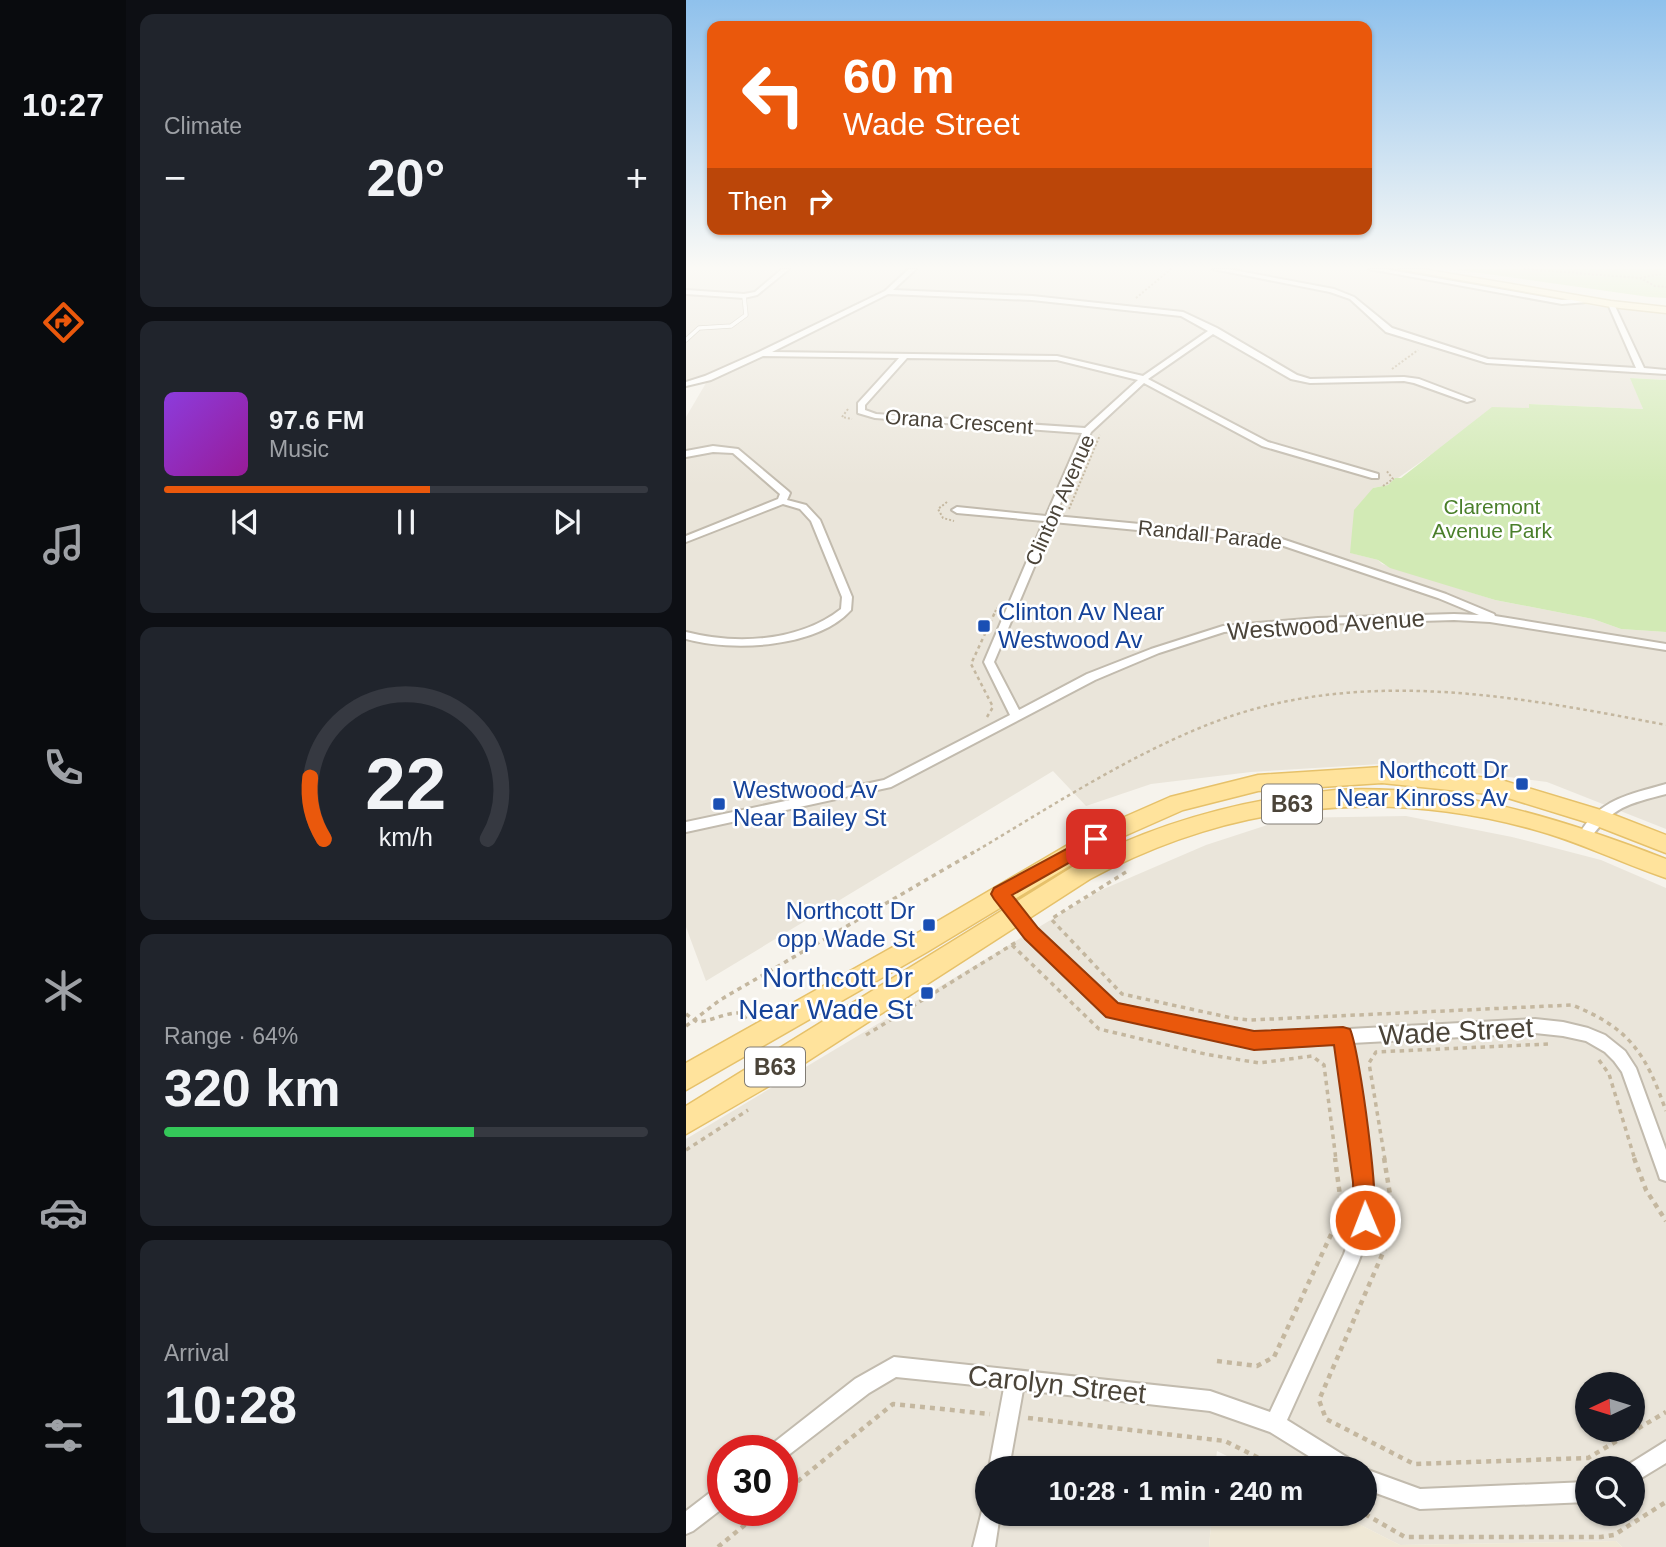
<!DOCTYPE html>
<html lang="en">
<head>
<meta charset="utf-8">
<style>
  body { margin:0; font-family:Helvetica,sans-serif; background:#20242c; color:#f1f3f6; height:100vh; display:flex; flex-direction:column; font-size:26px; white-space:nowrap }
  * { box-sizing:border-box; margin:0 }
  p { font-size:23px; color:#9ea1a6 }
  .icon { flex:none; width:38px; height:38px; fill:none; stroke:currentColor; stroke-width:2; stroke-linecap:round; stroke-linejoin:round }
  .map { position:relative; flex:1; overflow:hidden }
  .panel { display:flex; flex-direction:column; gap:14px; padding:14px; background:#0d0f14; width:560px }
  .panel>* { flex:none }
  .banner { position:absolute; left:21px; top:21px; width:665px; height:214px; border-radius:14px; box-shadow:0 2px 5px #0004; background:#ea580c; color:#fff; overflow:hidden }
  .needle { width:46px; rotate:266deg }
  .buttons { position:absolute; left:889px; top:1372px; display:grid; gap:14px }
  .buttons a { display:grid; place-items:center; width:70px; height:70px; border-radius:50%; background:#171b24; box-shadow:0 2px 5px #0004; font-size:35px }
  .speed { position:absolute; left:21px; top:1435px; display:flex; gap:14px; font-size:35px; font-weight:700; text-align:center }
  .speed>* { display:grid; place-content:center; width:91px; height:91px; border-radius:50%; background:#171b24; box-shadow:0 2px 5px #0004; line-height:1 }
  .speed .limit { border:10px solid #d22; background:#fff; color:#111 }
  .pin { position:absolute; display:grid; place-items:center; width:60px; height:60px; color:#fff; margin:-30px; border-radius:14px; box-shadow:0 4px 10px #0006 }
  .me { position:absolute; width:77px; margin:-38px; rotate:359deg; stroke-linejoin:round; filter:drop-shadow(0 0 5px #0008) }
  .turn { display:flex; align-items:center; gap:24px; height:147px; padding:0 21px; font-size:32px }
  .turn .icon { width:91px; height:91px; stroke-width:2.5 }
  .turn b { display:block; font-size:49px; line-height:60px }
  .then { display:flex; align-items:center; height:66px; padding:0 21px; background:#0003; gap:14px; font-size:26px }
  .big { font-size:52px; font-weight:700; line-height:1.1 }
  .panel .card { flex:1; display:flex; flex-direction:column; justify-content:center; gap:10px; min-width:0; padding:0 24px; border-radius:14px; background:#20242c }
  .panel .dial { align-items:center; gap:0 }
  .dial svg { height:182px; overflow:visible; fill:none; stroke:#363941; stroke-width:7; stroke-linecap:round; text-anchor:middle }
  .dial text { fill:#f1f3f6; stroke:none }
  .song { display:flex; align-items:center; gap:21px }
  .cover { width:84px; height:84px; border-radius:10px; background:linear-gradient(135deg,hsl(270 70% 55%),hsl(300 70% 35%)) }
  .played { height:7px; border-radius:4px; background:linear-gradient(90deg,#ea580c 55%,#363941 55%) }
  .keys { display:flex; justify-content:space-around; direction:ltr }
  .heat { display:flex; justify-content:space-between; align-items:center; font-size:38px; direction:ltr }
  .charge { height:10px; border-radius:5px; background:linear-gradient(90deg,#34c759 64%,#363941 0) }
  .trip { position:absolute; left:289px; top:1456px; width:402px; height:70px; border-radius:35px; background:#171b24; box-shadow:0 2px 5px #0004; font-weight:700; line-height:70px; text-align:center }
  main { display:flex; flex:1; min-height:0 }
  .menu { display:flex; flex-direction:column; width:126px; justify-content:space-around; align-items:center; background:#090b0e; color:#9ea1a6 }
  .menu .icon { width:49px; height:49px }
  .menu .current { color:#ea580c }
  .menu b { font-size:32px; color:#f1f3f6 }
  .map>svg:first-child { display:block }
  .residential { fill:#eae5da; fill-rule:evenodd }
  .education { fill:#efe8d6 }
  .green { fill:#d2eab5 }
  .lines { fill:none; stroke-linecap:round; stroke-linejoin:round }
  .lane-casing { stroke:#c2bbae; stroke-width:5 }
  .street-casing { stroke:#c2bbae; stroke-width:4 }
  .secondary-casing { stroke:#d6c79b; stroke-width:3 }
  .primary-casing { stroke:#e6c16a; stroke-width:3 }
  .path-far3 { stroke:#c4b79f; stroke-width:2; stroke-dasharray:2 2; stroke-linecap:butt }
  .path-far2 { stroke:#c4b79f; stroke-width:2.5; stroke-dasharray:3.5 3.5; stroke-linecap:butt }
  .path-far1 { stroke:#c4b79f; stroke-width:3.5; stroke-dasharray:4.5 4.5; stroke-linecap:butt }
  .path { stroke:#c4b79f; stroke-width:4.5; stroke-dasharray:5 5; stroke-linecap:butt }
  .lane { stroke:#fff; stroke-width:3.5 }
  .street { fill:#fff; fill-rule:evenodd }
  .secondary { fill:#fff3cd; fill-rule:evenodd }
  .primary { fill:#ffe39c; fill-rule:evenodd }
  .route { fill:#ea580c; stroke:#983908; stroke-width:2 }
  .transit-dot { fill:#1a4fb4; stroke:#fff; stroke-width:2.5 }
  .labels { text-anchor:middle; stroke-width:5; stroke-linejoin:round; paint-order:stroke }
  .far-street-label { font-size:21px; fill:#4b4439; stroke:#fff }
  .far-park-label { font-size:21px; fill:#4a7f2a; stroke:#fff }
  .shield { fill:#fff; stroke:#817c74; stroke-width:2 }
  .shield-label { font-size:23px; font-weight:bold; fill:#4b4439 }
  .transit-label { font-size:24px; fill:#164399; stroke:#fff; text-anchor:start }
  .street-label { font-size:24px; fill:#4b4439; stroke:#fff }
  .near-transit-label { font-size:28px; fill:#164399; stroke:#fff; text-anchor:end }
  .near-street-label { font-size:28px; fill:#4b4439; stroke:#fff }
</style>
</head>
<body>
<main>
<nav class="menu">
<b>10:27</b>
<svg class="icon current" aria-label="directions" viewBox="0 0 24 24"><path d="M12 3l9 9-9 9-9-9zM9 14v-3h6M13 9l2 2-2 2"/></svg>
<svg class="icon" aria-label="music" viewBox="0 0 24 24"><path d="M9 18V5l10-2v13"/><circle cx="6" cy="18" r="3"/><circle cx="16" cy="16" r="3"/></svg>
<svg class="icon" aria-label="phone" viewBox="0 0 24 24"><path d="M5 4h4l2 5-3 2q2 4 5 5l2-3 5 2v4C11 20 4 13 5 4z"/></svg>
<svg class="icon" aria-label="climate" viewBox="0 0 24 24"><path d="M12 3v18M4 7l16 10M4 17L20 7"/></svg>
<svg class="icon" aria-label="car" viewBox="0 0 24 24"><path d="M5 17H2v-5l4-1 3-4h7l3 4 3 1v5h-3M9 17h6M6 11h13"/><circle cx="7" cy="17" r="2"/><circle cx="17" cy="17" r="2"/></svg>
<svg class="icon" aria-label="filters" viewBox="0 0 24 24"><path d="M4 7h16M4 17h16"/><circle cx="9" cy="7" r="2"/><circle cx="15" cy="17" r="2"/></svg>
</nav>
<section class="panel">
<div class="card"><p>Climate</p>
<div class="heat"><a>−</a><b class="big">20°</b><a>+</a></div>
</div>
<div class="card">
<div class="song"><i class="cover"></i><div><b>97.6 FM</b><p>Music</p></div></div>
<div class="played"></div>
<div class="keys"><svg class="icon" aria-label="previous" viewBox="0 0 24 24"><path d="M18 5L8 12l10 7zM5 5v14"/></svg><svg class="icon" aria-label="pause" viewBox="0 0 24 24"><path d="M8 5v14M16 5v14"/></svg><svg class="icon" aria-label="next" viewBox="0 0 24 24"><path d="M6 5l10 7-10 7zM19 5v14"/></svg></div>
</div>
<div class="card dial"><svg viewBox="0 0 100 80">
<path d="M14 69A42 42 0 1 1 86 69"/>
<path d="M14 69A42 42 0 0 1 8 42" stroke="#ea580c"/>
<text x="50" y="56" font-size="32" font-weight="700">22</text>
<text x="50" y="72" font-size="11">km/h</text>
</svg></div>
<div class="card"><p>Range · 64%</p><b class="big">320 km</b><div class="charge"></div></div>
<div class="card"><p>Arrival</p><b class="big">10:28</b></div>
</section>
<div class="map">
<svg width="980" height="1547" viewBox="0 0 980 1547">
  <rect width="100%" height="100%" fill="#f6f3ec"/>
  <!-- residential -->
  <path class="residential" d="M0,269H684L915,307L980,313V380L945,378L957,409L843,404L844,408L753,449L702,485L687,488L665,553L692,560L696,564L809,600L907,619L935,629L980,632V829L861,782L711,763L565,772L465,784L400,806L367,771L20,981L0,927V417L20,383H0Z
    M720,816L826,837L915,860L980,888V1547H936L930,1541L714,1545L653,1514H679V1468H565L531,1451L529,1468H301V1514H526L523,1547H0V1139L413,891L520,845L603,818ZM901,1384H947V1430H901ZM37,1451H96V1510H37ZM901,1468H947V1514H901Z"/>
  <!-- education -->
  <path class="education" d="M526,1514H653L714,1545L930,1541L936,1547H523Z"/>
  <!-- green -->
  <path class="green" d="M766,269H980V298L963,297Z
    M944,378L980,380V632L935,629L907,619L809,600L704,568L692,560L664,553L668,510L687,488L702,485L709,478H715L806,407L843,408V404L957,409Z"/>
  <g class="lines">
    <!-- lane casing -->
    <g class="lane-casing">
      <path id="lane" d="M0,340L13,328L45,326L60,315L58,296"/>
    </g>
    <!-- street casing -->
    <g class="street-casing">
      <path id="street" d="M96,269H103L71,295L58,298L0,294V290L58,294L69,292Z
        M223,269H230L207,290L346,296L497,312L531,328L611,375L624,379L718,377L733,379L788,400L781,402L728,383L718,381L624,383L605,379L527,334L462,379L582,442L692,474V478H686L576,446L458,383L405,432L369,516L590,537L760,594L808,614L809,616L980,644V650L804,622L768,620L632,624L538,632L473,653L409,680L205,787L0,832V822L198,780L324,715L298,662L358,521L271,513L266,510L271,507L360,516L396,433L189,418L172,413V403L213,358L77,356L25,380L0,386V382L19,376L73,352L199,291ZM202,294L346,300L495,316L522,331L457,376L371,356L86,352ZM221,358L371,360L452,380L399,428L190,414L179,410V405ZM367,522L589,543L752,598L793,615L768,614L632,618L537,626L465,649L401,674L333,710L308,662Z
        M527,269H542L648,289L668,297L706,328L802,359L950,368L922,304L925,302L928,304L958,368L980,370V374L801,363L700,332L664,299L644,292Z
        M683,269H698L876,300L902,298L905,300L902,302L876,304Z
        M27,446L52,449L102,491L104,493L101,500L120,505L134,520L166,597L165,610C131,648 46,652 0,639V632C50,645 113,642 155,609L156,597L125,521L114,509L97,504L0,542V536L92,499L94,494L47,453L27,452L0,457V451Z
        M980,784V794C942,804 927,806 903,840H893L892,836C913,799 942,795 980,784Z
        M314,887L319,889L351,929L431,1004L568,1034L849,1019L877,1022L902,1028L919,1035L939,1051L950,1068L980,1150V1181L974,1179L972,1173L936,1072L928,1061L919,1052L900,1041L877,1036L849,1033L666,1043L686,1182L688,1220L672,1263L601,1420L667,1461L670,1468H642L584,1432L524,1411L337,1390L323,1468H303L318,1388L210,1377L183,1393L96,1460V1451H83L86,1444L169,1379L208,1357L524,1391L584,1412L658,1254L670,1220V1182L650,1044L568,1048L422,1015L341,937L309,897L307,893L309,889Z
        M980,1441V1463L947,1483V1468H939L940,1466Z
        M679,1469L734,1489L901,1482V1502L734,1509L679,1489Z
        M37,1485V1508L7,1531L0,1534V1511L30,1488Z
        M301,1505V1514H314L309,1547H287L297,1507Z"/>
    </g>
    <!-- secondary casing -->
    <g class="secondary-casing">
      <path id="secondary" d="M713,269H736L925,301L980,307V313L925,307Z"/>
    </g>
    <!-- primary casing -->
    <g class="primary-casing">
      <path id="primary" d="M696,767L812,779L918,811L980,835V853L903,823L812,795L696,783L572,791L497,810L418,845L241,952L0,1090V1063L223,938L402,833L484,797L572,775Z
        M650,790C766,784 874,818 980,859V878C935,863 892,841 846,829C694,787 542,804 404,879L83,1086L0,1134V1106L388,866C471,822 557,799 650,790Z"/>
    </g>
    <!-- path-far3 -->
    <path class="path-far3" d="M838,269L954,278L969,286L980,287
      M954,278L975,274L977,269
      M450,298L485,269
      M706,369L732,350
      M162,409L156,417L166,419
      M697,486L707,479L700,470
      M261,502L252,509L257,518L268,521
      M383,509L414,435
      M309,612L311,608"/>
    <!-- path-far2 -->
    <path class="path-far2" d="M301,717L307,707L285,664L310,610
      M285,854C363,808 441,756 526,723C673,666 831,696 980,725"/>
    <!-- path-far1 -->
    <path class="path-far1" d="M440,872L365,919L436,994L546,1018L564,1020L886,1005C944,1028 960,1054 980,1111
      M326,945L413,1029L519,1054L573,1063L626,1056L638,1065L650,1160
      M0,1014L11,1022C27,1021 39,1012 56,1013L60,1019
      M0,1026L34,1000L288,852
      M180,1035L332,941
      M913,1060L923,1074L949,1160
      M0,1150L62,1110
      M699,1160L683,1063L690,1052L862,1044"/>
    <!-- path -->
    <path class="path" d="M698,1158L709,1225L633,1400L640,1419L728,1464L902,1458L980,1412
      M948,1158L960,1190L980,1221
      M531,1361L571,1366L588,1357L656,1211L649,1158
      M342,1418L539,1441L593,1468
      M96,1494L207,1404L304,1414
      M679,1514L719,1537H915L928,1535L980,1502
      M32,1547L77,1510"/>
    <!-- lane -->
    <use href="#lane" class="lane"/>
    <!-- street -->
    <use href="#street" class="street"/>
    <!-- secondary -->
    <use href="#secondary" class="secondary"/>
    <!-- primary -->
    <use href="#primary" class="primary"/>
  </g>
  <!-- sky -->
  <linearGradient id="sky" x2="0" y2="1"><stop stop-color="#8fc1ec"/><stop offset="0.55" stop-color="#fbfaf6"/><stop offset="1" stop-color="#fbfaf6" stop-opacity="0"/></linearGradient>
  <rect width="980" height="486" fill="url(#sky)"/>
  <!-- route -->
  <path class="route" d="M410,833L416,834L418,839L416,844L326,895L352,928L432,1003L568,1031L657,1027L664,1029C674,1052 695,1208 687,1228L679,1231L671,1228L668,1220L667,1182L648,1045L568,1050L420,1017L339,939L308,899L305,894L308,888Z"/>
  <!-- markers -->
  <g class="transit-dot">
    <rect x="291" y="619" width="14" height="14" rx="3.5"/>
    <rect x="829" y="777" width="14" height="14" rx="3.5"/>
    <rect x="26" y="797" width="14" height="14" rx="3.5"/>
    <rect x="236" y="918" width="14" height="14" rx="3.5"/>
    <rect x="234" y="986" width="14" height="14" rx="3.5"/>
  </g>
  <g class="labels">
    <!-- far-street labels -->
    <g class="far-street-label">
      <text transform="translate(273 422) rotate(4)" y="7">Orana Crescent</text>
      <text transform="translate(374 500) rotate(-66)" y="7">Clinton Avenue</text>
      <text transform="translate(524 535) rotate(6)" y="7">Randall Parade</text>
    </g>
    <!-- far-park labels -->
    <g class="far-park-label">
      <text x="806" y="514">Claremont<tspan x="806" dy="24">Avenue Park</tspan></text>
    </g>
    <!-- shield labels -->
    <g class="shield">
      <rect x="576" y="784.5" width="60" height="39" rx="5"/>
      <rect x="59" y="1047.5" width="60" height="39" rx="5"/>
    </g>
    <g class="shield-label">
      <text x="606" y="812">B63</text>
      <text x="89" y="1075">B63</text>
    </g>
    <!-- transit labels -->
    <g class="transit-label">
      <text x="312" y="620">Clinton Av Near<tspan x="312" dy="28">Westwood Av</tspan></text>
      <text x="822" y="778" text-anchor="end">Northcott Dr<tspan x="822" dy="28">Near Kinross Av</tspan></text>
      <text x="47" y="798">Westwood Av<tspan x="47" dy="28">Near Bailey St</tspan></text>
      <text x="229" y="919" text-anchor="end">Northcott Dr<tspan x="229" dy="28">opp Wade St</tspan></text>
    </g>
    <!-- street labels -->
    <g class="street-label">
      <text transform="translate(640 625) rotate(-4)" y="8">Westwood Avenue</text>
    </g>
    <!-- near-transit labels -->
    <g class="near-transit-label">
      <text x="227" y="987">Northcott Dr<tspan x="227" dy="32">Near Wade St</tspan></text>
    </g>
    <!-- near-street labels -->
    <g class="near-street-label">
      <text transform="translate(770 1031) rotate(-3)" y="10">Wade Street</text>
      <text transform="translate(371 1384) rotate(6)" y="10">Carolyn Street</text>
    </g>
  </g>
</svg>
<div class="buttons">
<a><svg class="needle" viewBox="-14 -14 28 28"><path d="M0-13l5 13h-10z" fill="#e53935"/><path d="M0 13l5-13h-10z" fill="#9ea1a6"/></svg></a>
<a><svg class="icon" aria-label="search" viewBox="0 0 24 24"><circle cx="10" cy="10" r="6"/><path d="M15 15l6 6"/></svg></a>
</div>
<div class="speed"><div class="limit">30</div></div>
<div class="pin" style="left:410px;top:839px;background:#d93025"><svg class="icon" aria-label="arrive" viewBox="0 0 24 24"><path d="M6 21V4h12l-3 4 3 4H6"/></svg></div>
<svg class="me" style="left:679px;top:1220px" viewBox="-20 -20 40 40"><circle r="17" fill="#ea580c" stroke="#fff" stroke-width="3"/><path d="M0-11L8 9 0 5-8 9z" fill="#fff"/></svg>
<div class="trip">10:28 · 1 min · 240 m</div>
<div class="banner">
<div class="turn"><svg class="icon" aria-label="left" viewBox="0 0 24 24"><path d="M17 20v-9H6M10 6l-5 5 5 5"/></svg><div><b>60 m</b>Wade Street</div></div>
<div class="then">Then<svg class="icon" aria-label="right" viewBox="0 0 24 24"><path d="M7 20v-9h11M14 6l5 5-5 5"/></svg></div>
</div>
</div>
</main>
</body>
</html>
